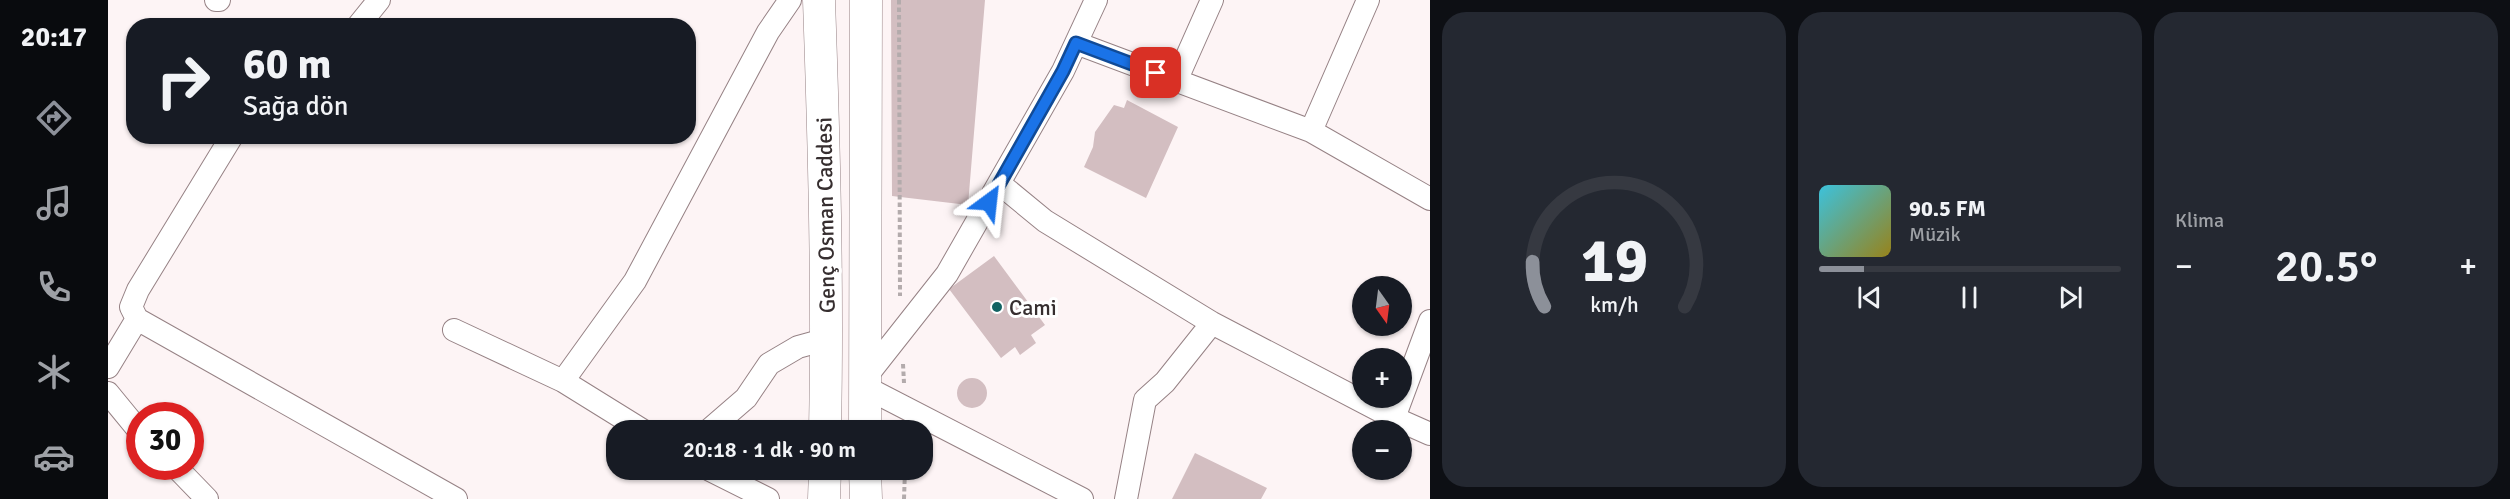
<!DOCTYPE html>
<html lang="tr">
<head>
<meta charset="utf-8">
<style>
  body { margin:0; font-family:Signika,sans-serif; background:#242831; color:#f1f3f6; height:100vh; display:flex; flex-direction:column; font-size:22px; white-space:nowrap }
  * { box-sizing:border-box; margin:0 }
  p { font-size:20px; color:#9ea1a6 }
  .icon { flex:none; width:33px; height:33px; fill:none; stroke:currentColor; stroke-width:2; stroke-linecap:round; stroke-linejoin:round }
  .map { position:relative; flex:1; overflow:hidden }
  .details { display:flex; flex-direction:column; gap:12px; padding:12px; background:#0d0f14; width:1080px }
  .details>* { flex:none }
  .banner { position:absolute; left:18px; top:18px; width:570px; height:126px; border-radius:24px; box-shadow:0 2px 4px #0004; background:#171b24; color:#f1f3f6; overflow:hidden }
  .needle { width:39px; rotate:166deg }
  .fabs { position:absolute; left:1244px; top:276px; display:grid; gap:12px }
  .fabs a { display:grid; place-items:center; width:60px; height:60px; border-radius:50%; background:#171b24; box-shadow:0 2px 4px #0004; font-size:30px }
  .speed { position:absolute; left:18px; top:402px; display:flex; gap:12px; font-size:30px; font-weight:700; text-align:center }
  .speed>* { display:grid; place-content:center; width:78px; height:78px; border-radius:50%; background:#171b24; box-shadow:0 2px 4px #0004; line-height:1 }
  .speed .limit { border:9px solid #d22; background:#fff; color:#111 }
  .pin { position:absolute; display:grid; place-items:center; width:51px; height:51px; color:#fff; margin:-26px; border-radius:12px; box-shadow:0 3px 9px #0006 }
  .me { position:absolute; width:66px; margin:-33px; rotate:30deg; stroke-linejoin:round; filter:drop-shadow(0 0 4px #0008) }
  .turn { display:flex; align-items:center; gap:21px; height:126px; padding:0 18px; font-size:27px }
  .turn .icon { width:78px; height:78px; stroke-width:2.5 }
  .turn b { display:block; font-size:42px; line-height:51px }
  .big { font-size:45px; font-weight:600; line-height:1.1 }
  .details .widget { flex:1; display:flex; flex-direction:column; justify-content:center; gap:9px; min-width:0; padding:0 21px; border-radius:24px; background:#242831 }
  .details .dial { align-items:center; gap:0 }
  .dial svg { height:156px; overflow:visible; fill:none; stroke:#363941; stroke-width:7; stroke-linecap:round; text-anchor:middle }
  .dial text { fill:#f1f3f6; stroke:none }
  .song { display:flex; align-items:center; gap:18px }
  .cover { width:72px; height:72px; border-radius:9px; background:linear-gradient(135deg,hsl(190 70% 55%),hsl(50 70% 35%)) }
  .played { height:6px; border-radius:3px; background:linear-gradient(90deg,#8c9099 15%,#363941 15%) }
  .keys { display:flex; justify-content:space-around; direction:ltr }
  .heat { display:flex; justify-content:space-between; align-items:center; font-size:33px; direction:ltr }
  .details .tiles { flex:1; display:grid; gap:12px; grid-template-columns:repeat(3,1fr) }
  .trip { position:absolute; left:498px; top:420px; width:327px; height:60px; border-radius:24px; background:#171b24; box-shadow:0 2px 4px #0004; font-weight:600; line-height:60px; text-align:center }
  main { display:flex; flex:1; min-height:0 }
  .tab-bar { display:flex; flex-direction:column; width:108px; justify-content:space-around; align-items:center; background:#090b0e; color:#9ea1a6 }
  .tab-bar .icon { width:42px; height:42px }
  .tab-bar .active { color:#8c9099 }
  .tab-bar b { font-size:27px; color:#f1f3f6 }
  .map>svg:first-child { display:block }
  .building { fill:#d3bec1 }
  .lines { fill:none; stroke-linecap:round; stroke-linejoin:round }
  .street-casing { stroke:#968285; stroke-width:24 }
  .secondary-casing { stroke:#968285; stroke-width:33 }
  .path { stroke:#b3abac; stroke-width:4; stroke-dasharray:4.5 3; stroke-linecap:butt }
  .street { stroke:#fff; stroke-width:22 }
  .secondary { stroke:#fff; stroke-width:32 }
  .route-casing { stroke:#114b97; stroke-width:15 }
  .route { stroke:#1a73e8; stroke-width:10 }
  .poi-dot { fill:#126363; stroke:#fff; stroke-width:2 }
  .labels { text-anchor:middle; stroke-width:6; stroke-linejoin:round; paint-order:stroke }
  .street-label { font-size:22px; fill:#362e2f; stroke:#fff }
  .poi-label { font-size:22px; fill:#362e2f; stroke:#fff; text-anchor:start }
</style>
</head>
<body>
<main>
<nav class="tab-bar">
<b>20:17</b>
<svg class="icon active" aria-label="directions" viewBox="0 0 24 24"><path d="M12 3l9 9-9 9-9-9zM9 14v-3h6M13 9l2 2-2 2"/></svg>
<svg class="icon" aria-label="music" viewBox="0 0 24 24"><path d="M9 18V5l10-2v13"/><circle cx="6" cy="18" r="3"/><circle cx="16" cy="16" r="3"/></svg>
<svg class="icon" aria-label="phone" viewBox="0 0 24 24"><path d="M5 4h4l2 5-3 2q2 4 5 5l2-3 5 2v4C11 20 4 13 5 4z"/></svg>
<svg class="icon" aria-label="climate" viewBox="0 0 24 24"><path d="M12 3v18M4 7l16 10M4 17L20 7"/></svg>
<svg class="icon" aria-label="car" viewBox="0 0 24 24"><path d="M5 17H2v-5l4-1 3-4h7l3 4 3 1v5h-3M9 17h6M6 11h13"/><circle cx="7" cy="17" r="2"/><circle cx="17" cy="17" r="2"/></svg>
</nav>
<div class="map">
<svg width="1322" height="499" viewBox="0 0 1322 499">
  <rect width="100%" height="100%" fill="#fdf4f5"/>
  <!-- building -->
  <path class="building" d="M783,0H877L860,205L784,196Z
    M1019,100L1070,127L1038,198L976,167L985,147L987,132L1006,105L1016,108Z
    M886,256L937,325L923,335L928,343L912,355L907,347L893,358L841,289Z
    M849 393a15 15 0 1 1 30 0a15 15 0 1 1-30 0Z
    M1087,453L1159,488L1153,499H1064Z"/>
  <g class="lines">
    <!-- street casing -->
    <g class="street-casing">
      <path id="street" d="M108,0H111
        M250,26L271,0
        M968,43L1203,131L1322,199
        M1068,81L1104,0
        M1203,131L1260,0
        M892,184L937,221L1104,323L1286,418L1322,434
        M29,319L23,307L30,290L124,136
        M346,330L455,381L534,430
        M0,367L29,319L348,499
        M757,378L839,274L955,71L988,0
        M455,381L527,281L660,32L682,0
        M757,387L974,499
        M0,393L32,432
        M1286,418L1322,321
        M601,430L638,398L661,364L690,347L719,339
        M67,466L99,499
        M602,470L660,499
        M1018,499L1037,400L1057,382L1104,323"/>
    </g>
    <!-- secondary casing -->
    <g class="secondary-casing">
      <path id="secondary" d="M711,0C716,144 720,287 717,430
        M757,430L758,0
        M757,470L758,499
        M716,499L717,470"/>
    </g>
    <!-- path -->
    <path class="path" d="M791,0L792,296
      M795,364L796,383
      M796,499L797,470"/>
    <!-- street -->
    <use href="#street" class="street"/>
    <!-- secondary -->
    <use href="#secondary" class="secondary"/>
  </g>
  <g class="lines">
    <!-- route casing -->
    <g class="route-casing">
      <path id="route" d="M881,202L955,71L968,43L1048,73"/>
    </g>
    <!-- route -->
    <use href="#route" class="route"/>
  </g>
  <!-- markers -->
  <circle class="poi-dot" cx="889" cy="307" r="6"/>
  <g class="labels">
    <!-- street labels -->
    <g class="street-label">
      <text transform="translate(717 215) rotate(-91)" y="8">Genç Osman Caddesi</text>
    </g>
    <!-- poi labels -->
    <g class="poi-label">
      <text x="901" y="315">Cami</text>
    </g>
  </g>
</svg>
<div class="fabs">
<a><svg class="needle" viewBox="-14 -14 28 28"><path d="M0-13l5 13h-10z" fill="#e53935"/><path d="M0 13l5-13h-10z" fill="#9ea1a6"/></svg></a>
<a>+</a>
<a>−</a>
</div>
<div class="speed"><div class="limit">30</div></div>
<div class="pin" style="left:1048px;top:73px;background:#d93025"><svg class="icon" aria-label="arrive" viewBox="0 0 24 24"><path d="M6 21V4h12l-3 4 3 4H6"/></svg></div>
<svg class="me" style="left:881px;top:202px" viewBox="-20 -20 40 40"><path d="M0-17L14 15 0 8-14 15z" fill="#1a73e8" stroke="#fff" stroke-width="4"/></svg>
<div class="trip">20:18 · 1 dk · 90 m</div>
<div class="banner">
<div class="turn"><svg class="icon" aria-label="right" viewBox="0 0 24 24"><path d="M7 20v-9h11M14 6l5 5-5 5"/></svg><div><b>60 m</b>Sağa dön</div></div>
</div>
</div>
<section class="details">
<div class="tiles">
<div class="widget dial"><svg viewBox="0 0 100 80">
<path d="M14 69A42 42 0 1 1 86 69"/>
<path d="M14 69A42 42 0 0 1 8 46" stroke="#8c9099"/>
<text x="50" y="56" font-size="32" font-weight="700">19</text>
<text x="50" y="72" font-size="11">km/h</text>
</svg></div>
<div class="widget">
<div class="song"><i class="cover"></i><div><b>90.5 FM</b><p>Müzik</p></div></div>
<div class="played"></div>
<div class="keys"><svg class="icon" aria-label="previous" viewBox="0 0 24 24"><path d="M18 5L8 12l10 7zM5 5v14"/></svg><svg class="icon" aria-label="pause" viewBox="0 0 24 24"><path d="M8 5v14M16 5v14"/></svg><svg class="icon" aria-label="next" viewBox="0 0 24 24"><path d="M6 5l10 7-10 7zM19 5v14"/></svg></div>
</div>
<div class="widget"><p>Klima</p>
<div class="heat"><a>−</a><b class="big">20.5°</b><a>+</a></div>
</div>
</div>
</section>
</main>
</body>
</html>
